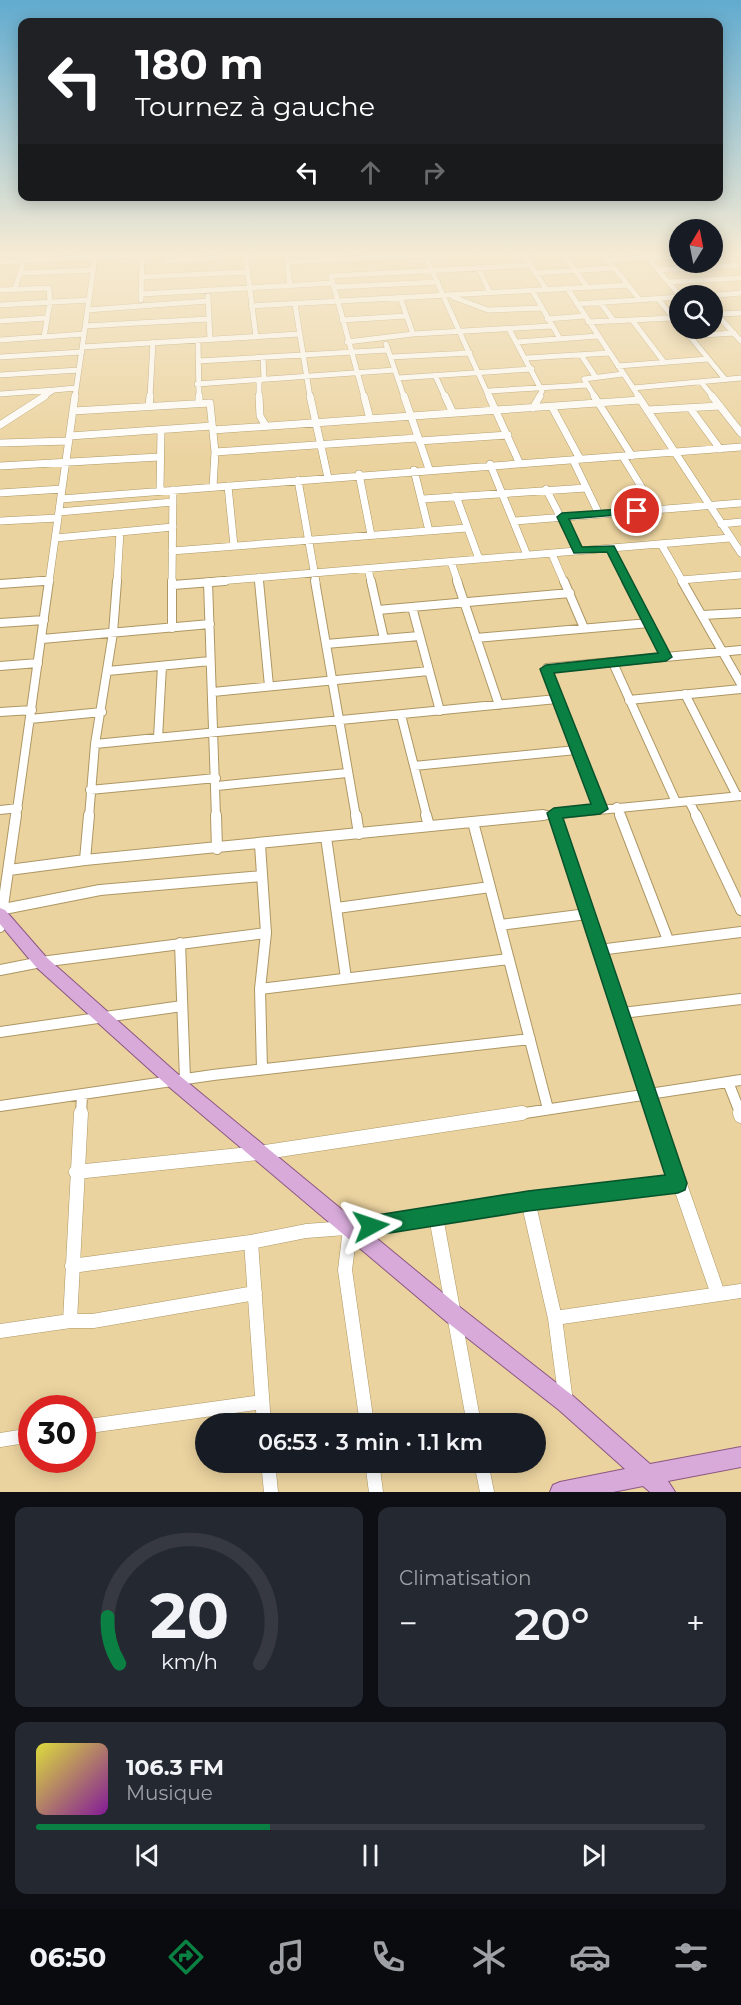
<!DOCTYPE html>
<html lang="fr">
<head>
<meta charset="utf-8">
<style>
  body { margin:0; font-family:Montserrat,sans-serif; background:#242831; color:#f1f3f6; height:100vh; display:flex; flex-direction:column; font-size:22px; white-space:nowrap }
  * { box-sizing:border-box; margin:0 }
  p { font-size:20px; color:#9ea1a6 }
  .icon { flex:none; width:33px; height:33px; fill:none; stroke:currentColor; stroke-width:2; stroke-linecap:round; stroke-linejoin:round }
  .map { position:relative; height:1492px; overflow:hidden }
  .side { display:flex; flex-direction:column; gap:15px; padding:15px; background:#0d0f14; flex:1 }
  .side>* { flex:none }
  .hud { position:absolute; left:18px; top:18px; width:705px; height:183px; border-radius:12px; box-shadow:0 3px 15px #0003; background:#202124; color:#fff; overflow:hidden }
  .needle { width:39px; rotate:10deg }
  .controls { position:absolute; left:669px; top:219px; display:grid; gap:12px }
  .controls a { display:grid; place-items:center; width:54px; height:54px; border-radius:50%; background:#171b24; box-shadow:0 3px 15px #0003; font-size:30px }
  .speed { position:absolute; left:18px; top:1395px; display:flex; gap:12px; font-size:30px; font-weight:700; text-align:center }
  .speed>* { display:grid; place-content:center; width:78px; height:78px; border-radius:50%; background:#171b24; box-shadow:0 3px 15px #0003; line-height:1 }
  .speed .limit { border:9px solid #d22; background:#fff; color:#111 }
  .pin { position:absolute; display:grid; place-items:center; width:51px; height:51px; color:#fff; margin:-26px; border:3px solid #fff; border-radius:50%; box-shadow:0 2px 6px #0007 }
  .me { position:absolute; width:66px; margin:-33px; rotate:85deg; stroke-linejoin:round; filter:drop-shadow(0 0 4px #0008) }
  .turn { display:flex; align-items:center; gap:21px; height:126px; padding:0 18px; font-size:27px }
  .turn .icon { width:78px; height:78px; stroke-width:2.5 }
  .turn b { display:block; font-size:42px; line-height:51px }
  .lanes { display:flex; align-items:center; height:57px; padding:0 18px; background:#0003; justify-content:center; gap:30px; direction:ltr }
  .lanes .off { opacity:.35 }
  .big { font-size:45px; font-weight:600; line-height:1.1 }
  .side .tile { flex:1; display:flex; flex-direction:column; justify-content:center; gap:9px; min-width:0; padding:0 21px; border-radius:12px; background:#242831 }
  .side .dial { align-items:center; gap:0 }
  .dial svg { height:156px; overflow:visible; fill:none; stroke:#363941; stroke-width:7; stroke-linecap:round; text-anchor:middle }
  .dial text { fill:#f1f3f6; stroke:none }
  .song { display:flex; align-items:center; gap:18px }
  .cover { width:72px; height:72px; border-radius:9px; background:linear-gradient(135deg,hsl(60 70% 55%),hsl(290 70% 35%)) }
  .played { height:6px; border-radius:3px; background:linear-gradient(90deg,#0b8043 35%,#363941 35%) }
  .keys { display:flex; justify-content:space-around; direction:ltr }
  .heat { display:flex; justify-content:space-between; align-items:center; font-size:33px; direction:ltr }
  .side .tiles { flex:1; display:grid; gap:15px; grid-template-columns:1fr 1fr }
  .tile:last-child { grid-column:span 2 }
  .trip { position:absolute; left:195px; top:1413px; width:351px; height:60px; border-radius:30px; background:#171b24; box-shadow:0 3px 15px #0003; font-weight:600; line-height:60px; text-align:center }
  .tab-bar { display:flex; height:96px; justify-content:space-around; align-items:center; background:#090b0e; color:#9ea1a6 }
  .tab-bar .icon { width:42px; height:42px }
  .tab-bar .active { color:#0b8043 }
  .tab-bar b { font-size:27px; color:#f1f3f6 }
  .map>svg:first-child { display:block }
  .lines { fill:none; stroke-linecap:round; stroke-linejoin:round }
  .minor-far4-casing { stroke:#ad9764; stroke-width:6 }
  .minor-far3-casing { stroke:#ad9764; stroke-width:8 }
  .minor-far2-casing { stroke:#ad9764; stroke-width:10 }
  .minor-far1-casing { stroke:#ad9764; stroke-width:12 }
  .minor-casing { stroke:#ad9764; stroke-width:15 }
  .major-casing { stroke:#8c5782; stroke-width:2 }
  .minor-far4 { stroke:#fff; stroke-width:5 }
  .minor-far3 { stroke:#fff; stroke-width:7 }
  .minor-far2 { stroke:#fff; stroke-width:8 }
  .minor-far1 { stroke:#fff; stroke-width:10 }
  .minor { stroke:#fff; stroke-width:14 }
  .major { fill:#d7aad9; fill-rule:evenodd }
  .route { fill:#0b8043; stroke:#07532c; stroke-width:1.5 }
</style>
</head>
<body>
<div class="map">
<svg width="741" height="1492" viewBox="0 0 741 1492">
  <rect width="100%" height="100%" fill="#ebd39f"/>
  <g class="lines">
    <!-- minor-far4 casing -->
    <g class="minor-far4-casing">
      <path id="minor-far4" d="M245,251L256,337
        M286,251L290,286
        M423,251L489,397
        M522,251L546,289
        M561,251L587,287
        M601,251L640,300
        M648,258L680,296
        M608,260L678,256
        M166,261L220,258
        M0,262L209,251
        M287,262L505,251
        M478,267L490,293
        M658,270L741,265
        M22,273L93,270
        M535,273L614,268
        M142,277L247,272
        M669,282L741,278
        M334,287L438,282
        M567,288L639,397
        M15,289L27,251
        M0,290L49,288L50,302L44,337
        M532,290L560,339
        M141,294L333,283
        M208,296L210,340
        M706,296L741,293
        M400,297L413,334
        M453,297L488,310L541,308
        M658,299L675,320
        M141,300L142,251
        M600,302L614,321
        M295,304L310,397
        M577,304L680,297
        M0,305L89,300
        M251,306L628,285
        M712,309L741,341
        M87,310L208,301
        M717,314L741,313
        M547,319L585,316
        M342,320L406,316
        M632,320L664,362
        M0,321L47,318
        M588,322L673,318
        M85,326L208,319
        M683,328L725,379
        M509,329L542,391L539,397
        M689,336L734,333
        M0,340L84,334
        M198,340L199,397
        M347,342L413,334L551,326
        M517,342L598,336
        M386,344L404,397
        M82,347L300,334
        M581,355L595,376
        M0,357L82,352
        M263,357L264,379
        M391,357L470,353
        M527,358L609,353
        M198,361L388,350
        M618,366L708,359
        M0,375L79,370
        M435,375L445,397
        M398,378L532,369
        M259,380V397
        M701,382L713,397
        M197,384L395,370
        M633,388L741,378
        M489,391L587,385
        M0,394L54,390
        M43,397L54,390L76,388
        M75,397L96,251
        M150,397L153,342
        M364,397L331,276L531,265
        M595,397L584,379L623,374"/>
    </g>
    <!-- minor-far3 casing -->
    <g class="minor-far3-casing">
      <path id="minor-far3" d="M199,396V403
        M259,396L260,416L266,426
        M310,396L328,478
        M364,396L370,419
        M404,396L429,469
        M445,396L453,413
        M489,396L519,462
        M594,396L632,456
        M638,396L741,553
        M712,396L741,433
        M149,406L150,396
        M552,407L580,459
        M533,408L540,396
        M690,408L720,449
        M647,410L720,406
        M73,411L210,403L215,452L213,487
        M0,425L45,396
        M213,430L640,400
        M70,436L212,426
        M419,441L508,435
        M1,443L69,441
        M215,452L417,438
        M623,457L655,509
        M573,460L599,514
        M490,464L527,555
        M0,466L159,457
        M414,470L429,531
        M359,474L371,535
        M298,480L316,582
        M228,486L234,546
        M546,489L578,551
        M160,490L161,430
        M0,493L62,489
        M456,496L479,559
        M61,499L741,447
        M423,499L586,488
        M59,512L173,502
        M0,521L58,518
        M515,521L741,503
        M721,524L741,522
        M56,538L173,527
        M661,544L683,582
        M610,549L627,582
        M172,551L467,528
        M552,554L564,582
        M451,562L458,582
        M368,569L371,582
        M259,577V582
        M681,580L741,575
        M24,582L50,580
        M49,582L75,396
        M117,582L120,532
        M172,582L173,490
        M207,582L730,538"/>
    </g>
    <!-- minor-far2 casing -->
    <g class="minor-far2-casing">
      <path id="minor-far2" d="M259,581L269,686
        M315,581L356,817
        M371,581L384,639
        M457,581L499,705
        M564,581L584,628
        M626,581L666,657
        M682,581L741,684
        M208,582L216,817
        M0,584L43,581
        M173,585L225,581
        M412,607L440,711
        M378,610L570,593
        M702,615L741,613
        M0,623L44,620
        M172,628V581
        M476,638L649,623
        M42,639L210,624
        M326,644L419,636
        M613,663L676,802
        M0,666L38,663
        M108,671L210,661
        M213,692L429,671
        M685,694L737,796
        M629,700L741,689
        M0,712L32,710
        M401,715L427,817
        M30,719L102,712
        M158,738L162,666
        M95,744L113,633L117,581
        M414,766L576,750
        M217,786L347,773
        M90,790L216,778
        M689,801L697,817
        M617,807L621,817
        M600,809L547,668L741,650
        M0,810L18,808
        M554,814L555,817
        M16,817L49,581
        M89,817L95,744L557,699
        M528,817L741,796"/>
    </g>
    <!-- minor-far1 casing -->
    <g class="minor-far1-casing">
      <path id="minor-far1" d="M216,815L217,849
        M356,815L359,834
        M426,815L429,826
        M554,815L655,1115
        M620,815L668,940
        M696,815L741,910
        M473,822L548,1109
        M326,837L346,978
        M260,845L266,933L260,989
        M85,860L89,815
        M9,870L85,860L543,815
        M337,908L490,887
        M4,909L100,890L262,876
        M500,925L587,914
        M0,927L16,815
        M180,943L185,1079
        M599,950L741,932
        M0,970L41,962L266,933
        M622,1013L741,999
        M0,1032L182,1006
        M262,1069L260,989L509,959
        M728,1082L741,1115
        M0,1106L213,1075L530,1039
        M81,1115L82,1095
        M512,1115L741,1080"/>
    </g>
    <!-- minor casing -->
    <g class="minor-casing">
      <path id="minor" d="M655,1113L718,1294
        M740,1113L741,1116
        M76,1172L259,1153L522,1113
        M528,1201L555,1318L566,1402
        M436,1217L474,1424
        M350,1229L345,1270L367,1424
        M251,1242L264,1424
        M72,1266L251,1242L306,1231L385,1225L528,1201L678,1183
        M555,1318L741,1291
        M70,1321L81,1113
        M0,1331L70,1321H93L255,1293
        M82,1427L262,1402
        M0,1440L32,1435
        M268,1462L271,1492
        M372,1462L376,1492
        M481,1462L487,1492"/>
    </g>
    <!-- major casing -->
    <g class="major-casing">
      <path id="major" d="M0,908L5,910L46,957L180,1076L461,1308L573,1396L650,1464L741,1447V1467L668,1481L675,1492H650L643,1486L613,1492H550L553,1485L560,1482L625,1469L559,1410L447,1322L168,1086L36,967L0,924Z"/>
    </g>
    <!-- minor-far4 -->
    <use href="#minor-far4" class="minor-far4"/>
    <!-- minor-far3 -->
    <use href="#minor-far3" class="minor-far3"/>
    <!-- minor-far2 -->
    <use href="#minor-far2" class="minor-far2"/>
    <!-- minor-far1 -->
    <use href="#minor-far1" class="minor-far1"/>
    <!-- minor -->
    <use href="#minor" class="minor"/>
    <!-- major -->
    <use href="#major" class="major"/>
  </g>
  <!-- sky -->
  <linearGradient id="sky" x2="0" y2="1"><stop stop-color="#61abcf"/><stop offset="0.55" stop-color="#f6ebd4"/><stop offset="1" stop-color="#f6ebd4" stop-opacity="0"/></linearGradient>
  <rect width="741" height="460" fill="url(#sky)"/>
  <!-- route -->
  <path class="route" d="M637,508L642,511L640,513L569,519L582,547L614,546L672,657L666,661L554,673L608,809L600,814L563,818L687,1183L685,1190L678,1193L528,1211L371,1236L364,1233L361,1226L364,1219L371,1216L528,1191L665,1175L547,813L554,808L591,804L540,669L546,665L658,653L607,552L574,553L557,517L562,513Z"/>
</svg>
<div class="controls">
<a><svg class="needle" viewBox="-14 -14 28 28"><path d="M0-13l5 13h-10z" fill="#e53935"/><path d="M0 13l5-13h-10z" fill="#9ea1a6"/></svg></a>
<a><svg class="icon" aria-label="search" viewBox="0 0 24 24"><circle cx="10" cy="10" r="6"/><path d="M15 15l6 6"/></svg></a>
</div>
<div class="speed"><div class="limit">30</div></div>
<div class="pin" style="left:637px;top:511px;background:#d93025"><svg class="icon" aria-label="arrive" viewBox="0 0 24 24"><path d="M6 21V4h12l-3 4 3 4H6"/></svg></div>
<svg class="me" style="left:371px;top:1226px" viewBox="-20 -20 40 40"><path d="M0-17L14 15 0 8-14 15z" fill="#0b8043" stroke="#fff" stroke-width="4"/></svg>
<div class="trip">06:53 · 3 min · 1.1 km</div>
<div class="hud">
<div class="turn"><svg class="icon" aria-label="left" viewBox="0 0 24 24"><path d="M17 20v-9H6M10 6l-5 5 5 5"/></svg><div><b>180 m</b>Tournez à gauche</div></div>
<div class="lanes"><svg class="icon" aria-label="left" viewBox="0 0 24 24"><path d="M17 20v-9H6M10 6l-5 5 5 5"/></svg><svg class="icon off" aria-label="ahead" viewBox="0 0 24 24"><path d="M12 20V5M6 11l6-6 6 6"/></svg><svg class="icon off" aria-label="right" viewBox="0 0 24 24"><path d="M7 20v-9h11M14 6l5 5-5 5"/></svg></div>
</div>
</div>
<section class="side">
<div class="tiles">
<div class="tile dial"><svg viewBox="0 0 100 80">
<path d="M14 69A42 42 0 1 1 86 69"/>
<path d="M14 69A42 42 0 0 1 8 45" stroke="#0b8043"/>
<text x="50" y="56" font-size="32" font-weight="700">20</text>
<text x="50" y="72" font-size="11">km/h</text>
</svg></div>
<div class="tile"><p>Climatisation</p>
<div class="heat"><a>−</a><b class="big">20°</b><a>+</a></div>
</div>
<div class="tile">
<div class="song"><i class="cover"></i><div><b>106.3 FM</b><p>Musique</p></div></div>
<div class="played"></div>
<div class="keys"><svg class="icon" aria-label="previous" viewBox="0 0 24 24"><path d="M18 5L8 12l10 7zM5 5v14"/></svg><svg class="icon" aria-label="pause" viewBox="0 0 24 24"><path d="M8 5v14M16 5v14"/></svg><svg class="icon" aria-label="next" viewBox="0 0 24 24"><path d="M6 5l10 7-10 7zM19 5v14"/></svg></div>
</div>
</div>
</section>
<nav class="tab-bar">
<b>06:50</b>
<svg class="icon active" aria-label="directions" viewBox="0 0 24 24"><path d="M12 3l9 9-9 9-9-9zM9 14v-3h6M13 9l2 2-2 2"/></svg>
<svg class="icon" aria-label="music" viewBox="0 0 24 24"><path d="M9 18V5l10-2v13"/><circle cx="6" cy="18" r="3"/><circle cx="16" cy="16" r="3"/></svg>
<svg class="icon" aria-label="phone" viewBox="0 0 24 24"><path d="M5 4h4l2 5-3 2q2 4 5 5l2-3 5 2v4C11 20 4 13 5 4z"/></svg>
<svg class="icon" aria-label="climate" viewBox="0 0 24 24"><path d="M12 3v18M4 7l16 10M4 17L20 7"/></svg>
<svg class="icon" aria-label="car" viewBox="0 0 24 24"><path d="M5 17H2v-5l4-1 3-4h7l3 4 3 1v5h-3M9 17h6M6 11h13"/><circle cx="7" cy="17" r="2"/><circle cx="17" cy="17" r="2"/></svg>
<svg class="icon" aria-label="filters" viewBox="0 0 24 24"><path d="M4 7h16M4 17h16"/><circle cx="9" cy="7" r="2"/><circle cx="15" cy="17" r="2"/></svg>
</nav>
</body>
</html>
